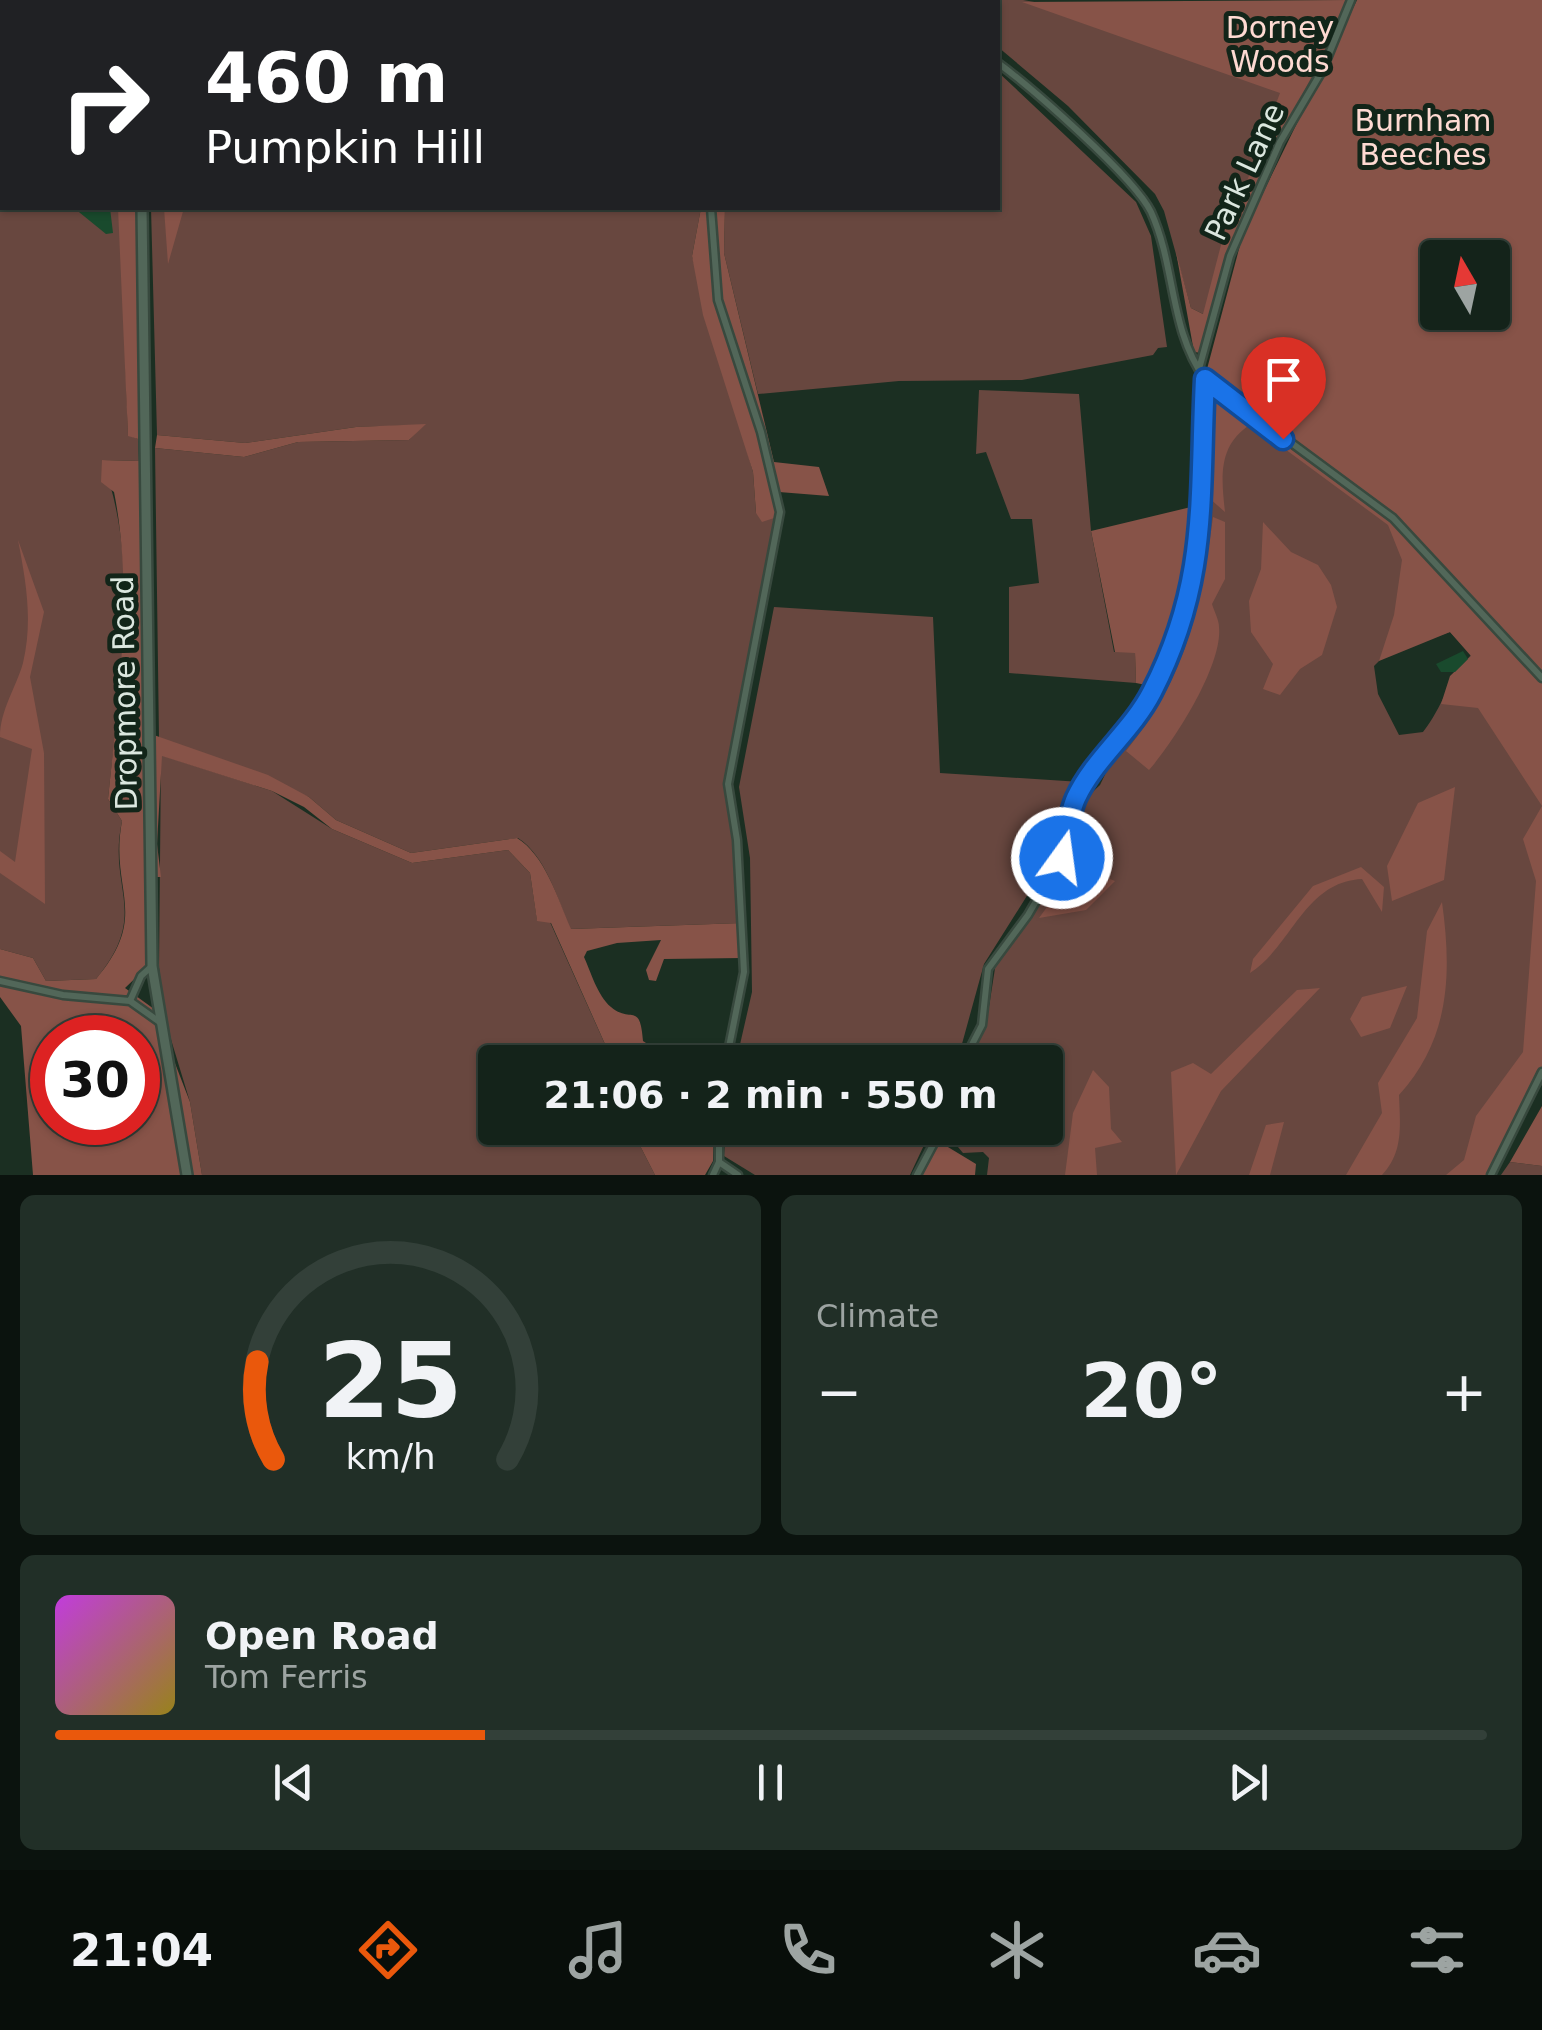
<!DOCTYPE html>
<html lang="en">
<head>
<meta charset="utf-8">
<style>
  body { margin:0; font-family:"DejaVu Sans",sans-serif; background:#212f27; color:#f1f3f6; height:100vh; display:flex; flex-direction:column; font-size:38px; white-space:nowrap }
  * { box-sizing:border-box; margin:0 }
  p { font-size:32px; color:#9da4a2 }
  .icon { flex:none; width:55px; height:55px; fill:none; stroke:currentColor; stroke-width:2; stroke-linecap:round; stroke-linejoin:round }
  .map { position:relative; height:1175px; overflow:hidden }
  .side { display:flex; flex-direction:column; gap:20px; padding:20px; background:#0b130e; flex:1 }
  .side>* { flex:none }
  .banner { position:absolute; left:0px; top:0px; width:1000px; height:210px; box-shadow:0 2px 8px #0004,0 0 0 2px #334039; background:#202124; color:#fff; overflow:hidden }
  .needle { width:65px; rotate:351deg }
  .controls { position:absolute; left:1420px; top:240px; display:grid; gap:20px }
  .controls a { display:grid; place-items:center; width:90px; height:90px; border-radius:10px; background:#14231a; box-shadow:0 2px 8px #0004,0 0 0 2px #334039; font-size:50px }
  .speed { position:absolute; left:30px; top:1015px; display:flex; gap:20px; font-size:50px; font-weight:700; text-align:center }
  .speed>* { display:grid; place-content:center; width:130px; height:130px; border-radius:50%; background:#14231a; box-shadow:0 2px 8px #0004,0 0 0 2px #334039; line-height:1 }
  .speed .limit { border:15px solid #d22; background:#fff; color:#111 }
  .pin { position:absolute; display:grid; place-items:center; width:85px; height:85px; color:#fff; margin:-102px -42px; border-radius:50% 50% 50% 0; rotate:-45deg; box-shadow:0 0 10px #0007 }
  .pin .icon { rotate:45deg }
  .me { position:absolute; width:110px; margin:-55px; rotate:14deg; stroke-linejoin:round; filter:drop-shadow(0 0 8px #0008) }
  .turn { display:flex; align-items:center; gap:35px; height:210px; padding:0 40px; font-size:45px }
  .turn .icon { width:130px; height:130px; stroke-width:2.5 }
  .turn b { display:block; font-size:70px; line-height:85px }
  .big { font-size:75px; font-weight:800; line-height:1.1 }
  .side .card { flex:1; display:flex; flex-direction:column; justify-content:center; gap:15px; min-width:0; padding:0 35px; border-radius:15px; background:#212f27 }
  .side .dial { align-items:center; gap:0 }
  .dial svg { height:260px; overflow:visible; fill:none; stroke:#334039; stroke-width:7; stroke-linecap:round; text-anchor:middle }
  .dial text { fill:#f1f3f6; stroke:none }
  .song { display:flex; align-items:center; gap:30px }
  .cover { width:120px; height:120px; border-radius:15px; background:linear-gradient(135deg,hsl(290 70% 55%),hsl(50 70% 35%)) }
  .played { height:10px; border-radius:5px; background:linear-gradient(90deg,#ea580c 30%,#334039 30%) }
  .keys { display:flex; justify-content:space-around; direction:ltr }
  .heat { display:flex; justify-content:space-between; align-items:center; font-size:55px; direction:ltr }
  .side .tiles { flex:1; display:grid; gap:20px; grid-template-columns:1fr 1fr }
  .card:last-child { grid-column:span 2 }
  .trip { position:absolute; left:478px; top:1045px; width:585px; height:100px; border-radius:10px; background:#14231a; box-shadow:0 2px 8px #0004,0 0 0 2px #334039; font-weight:800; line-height:100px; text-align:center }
  .menu { display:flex; height:160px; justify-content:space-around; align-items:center; background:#080e0a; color:#9da4a2 }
  .menu .icon { width:70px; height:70px }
  .menu .current { color:#ea580c }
  .menu b { font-size:45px; color:#f1f3f6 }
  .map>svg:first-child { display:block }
  .green { fill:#68473f; fill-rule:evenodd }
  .forest { fill:#875348; fill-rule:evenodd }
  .water { fill:#194a2d }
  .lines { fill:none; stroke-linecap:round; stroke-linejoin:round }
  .minor-casing { stroke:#38493e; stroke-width:11 }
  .tertiary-casing { stroke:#38493e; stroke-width:14 }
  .minor { stroke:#526759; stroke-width:6 }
  .tertiary { stroke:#526759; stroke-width:9 }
  .route-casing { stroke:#114b97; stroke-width:25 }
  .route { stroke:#1a73e8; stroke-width:18 }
  .labels { text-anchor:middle; stroke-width:10; stroke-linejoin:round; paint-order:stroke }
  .park-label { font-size:30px; fill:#fedad2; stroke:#122519 }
  .street-label { font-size:30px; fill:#dbe7df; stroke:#122519 }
</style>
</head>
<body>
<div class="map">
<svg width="1542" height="1175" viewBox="0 0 1542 1175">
  <rect width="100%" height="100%" fill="#1b2f22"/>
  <!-- green -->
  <path class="green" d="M0,0L74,2H2V208H120L128,435L138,439L139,461L102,460C142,566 119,689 108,799L122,821C107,890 151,912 96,979L46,981L33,958L0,949Z
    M125,0H737L736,2Z
    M751,0H911L913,2H751Z
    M948,0H1023L1326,53L1282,132L1234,241L1204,349L1203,314L1191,308L1164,211L1155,194L1068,106L998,47V2Z
    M998,72L1136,202L1151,236L1167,347L1158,348L1153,355L1022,380L899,381L758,394L724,253L725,208H998Z
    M151,208H701L692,256L753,472L756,513L777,517L728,784L742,923L570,929C558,899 545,855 518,838L411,853L336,820L309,797L159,738L155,448L244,457L298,442L409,440L423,425L356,427L245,443L157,435Z
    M979,390L1079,394L1091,531L1114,652H1135L1136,683L1009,673V587L1039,583L1032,519H1011L986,452L976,454Z
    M1213,399H1226L1396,524L1542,680V1084L1488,1175H987L989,1158L983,1152L963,1153L948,1135L952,1128H1045V1062H967L986,1026L996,962L1043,899L1065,860L1083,801L1100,785L1114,756L1150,716L1190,632L1208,517L1206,412ZM1450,632L1471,655C1448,679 1443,707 1423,732L1399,735L1378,694L1374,666L1387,653Z
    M774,607L933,617L940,773L1081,782L1054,853L984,964L957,1062H736L752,992L750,858L739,787Z
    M161,755L272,791L332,829L412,863L508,850L530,873L537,920L550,922L613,1062H495V1128H631L655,1175H202L190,1102L166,1023L159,968Z
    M726,1128H932L910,1175H755L724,1156Z
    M1510,1162L1542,1166V1175H1501Z"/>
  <!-- forest -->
  <path class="forest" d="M1348,0C1320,66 1283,127 1254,193C1231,244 1217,299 1202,353L1194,352L1176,252L1191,308L1203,314L1227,222L1247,181L1280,93L1022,2Z
    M1357,0H1542V672L1391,512L1302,451L1207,369L1243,234ZM1438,258H1492V312H1438Z
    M118,208H138V439L128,436Z
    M164,208H184L168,264Z
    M701,208H725L724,253L774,462L819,467L829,496L779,492L777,517L762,522L756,513L753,472L703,315L692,256Z
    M1219,398L1396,524L1542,680V1084L1488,1175H1446L1464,1160L1476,1116L1523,1052L1536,881L1523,839L1542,806L1478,708L1441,704L1450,676L1471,656L1450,632L1379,661L1394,615L1402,560L1388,525L1251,424C1218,445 1221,476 1225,512L1209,498L1206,412L1209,402Z
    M426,424L409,440L298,442L244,457L155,448L157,435L245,443L356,427Z
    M102,460L139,461L148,966L125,988L154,1009L190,1102L202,1175H33L21,1026L0,997V949L33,958L46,981L96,979C151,914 109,891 122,821L108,799C118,698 134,592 114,492L101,482ZM52,1038H138V1122H52Z
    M1191,507C1186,571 1175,626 1146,685L1136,683L1135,653L1115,652L1091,531Z
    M1213,517L1225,522V579L1212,604C1214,611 1219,620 1219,627C1223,665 1174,742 1149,770L1126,751C1186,678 1201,608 1213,517Z
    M1263,522L1291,552L1318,565L1331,585L1337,607L1322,655L1300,669L1280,695L1263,689L1273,664L1251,632L1249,601L1261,569Z
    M18,540L44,612L30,677L44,753L45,904L0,873V851L15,862L32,749L0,737C0,710 16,688 23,663C33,620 26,582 18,540Z
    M151,734L268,775L309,797L336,820L411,853L517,838C545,855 558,899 571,929L742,923V958L664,959L656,981L649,980L646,970L661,940L617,943L587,951L584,957C591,972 597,995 611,1007C631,1024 640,1001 643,1041L649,1045L641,1062H613L551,923L537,921L530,873L508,850L412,863L332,829L304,807L272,791L162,756L157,844L161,877H155Z
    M1455,787L1444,880L1392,901L1387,866L1418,803Z
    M1077,866L1115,881L1086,910L1039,918Z
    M1361,867L1384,887L1382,912L1362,879C1304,882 1293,945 1250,973L1253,959L1313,886Z
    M1442,902C1452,974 1450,1039 1399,1095C1400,1124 1404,1152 1382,1175H1346L1382,1113L1378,1083L1417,1018L1427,931Z
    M1407,986L1390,1028L1361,1037L1350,1019L1362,997Z
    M1320,988L1221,1091L1176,1175L1171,1072L1193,1063L1211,1074L1297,990Z
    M1093,1070L1109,1087L1111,1129L1122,1142L1095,1148L1097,1175H1065L1073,1113Z
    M1542,1106V1166L1510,1162Z
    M1284,1122L1270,1175H1249L1266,1125Z
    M631,1128H714L713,1161L705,1175H655Z
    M938,1141L976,1164L975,1175H920Z"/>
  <!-- water -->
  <path class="water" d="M74,208H110L113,233L106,234Z
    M1463,651L1468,659L1455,672H1441L1436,664Z"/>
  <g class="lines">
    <!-- minor casing -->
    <g class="minor-casing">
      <path id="minor" d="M922,0L924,2
        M743,2L744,0
        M998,63C1032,88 1134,177 1151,212C1176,267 1169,329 1205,379L1393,518L1542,678
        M711,208L718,300L761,432L780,512L728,784L737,840L744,972L726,1062
        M1199,369L1230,256L1280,142L1322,71L1351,0
        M0,981L63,995L130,1001L141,976L152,966
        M130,1001L161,1023
        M963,1062L982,1025L988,969L1028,915L1061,858L1076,798L1150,696L1174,644L1197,567L1203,516L1205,380
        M719,1162L738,1175
        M713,1175L719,1162V1128
        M917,1175L942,1128
        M1491,1175L1542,1072"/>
    </g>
    <!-- tertiary casing -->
    <g class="tertiary-casing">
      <path id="tertiary" d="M116,0L117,2
        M142,208L152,966L187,1175"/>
    </g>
    <!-- minor -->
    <use href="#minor" class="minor"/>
    <!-- tertiary -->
    <use href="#tertiary" class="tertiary"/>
  </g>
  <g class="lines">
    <!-- route casing -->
    <g class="route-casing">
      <path id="route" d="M1062,858C1066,839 1068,816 1076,798C1094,759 1132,731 1152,692C1209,581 1199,498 1205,379L1283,439"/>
    </g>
    <!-- route -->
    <use href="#route" class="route"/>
  </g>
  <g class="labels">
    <!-- park labels -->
    <g class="park-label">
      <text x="1280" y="38">Dorney<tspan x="1280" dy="34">Woods</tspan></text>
      <text x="1423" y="131">Burnham<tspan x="1423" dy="34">Beeches</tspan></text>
    </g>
    <!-- street labels -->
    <g class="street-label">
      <text transform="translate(1245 172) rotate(-65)" y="10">Park Lane</text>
      <text transform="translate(125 693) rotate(-91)" y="10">Dropmore Road</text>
    </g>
  </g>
</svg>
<div class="controls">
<a><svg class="needle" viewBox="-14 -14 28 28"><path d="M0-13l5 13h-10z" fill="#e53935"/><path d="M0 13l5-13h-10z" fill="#9da4a2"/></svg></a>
</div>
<div class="speed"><div class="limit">30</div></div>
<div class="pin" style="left:1283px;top:439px;background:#d93025"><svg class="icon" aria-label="arrive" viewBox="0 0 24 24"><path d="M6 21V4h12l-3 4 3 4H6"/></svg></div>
<svg class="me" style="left:1062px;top:858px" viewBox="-20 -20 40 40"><circle r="17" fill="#1a73e8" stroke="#fff" stroke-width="3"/><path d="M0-11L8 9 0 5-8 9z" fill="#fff"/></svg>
<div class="trip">21:06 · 2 min · 550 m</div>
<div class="banner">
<div class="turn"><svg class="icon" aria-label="right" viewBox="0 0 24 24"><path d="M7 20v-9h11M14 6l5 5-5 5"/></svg><div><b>460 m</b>Pumpkin Hill</div></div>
</div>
</div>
<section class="side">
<div class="tiles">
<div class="card dial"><svg viewBox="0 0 100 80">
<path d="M14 69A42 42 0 1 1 86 69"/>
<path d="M14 69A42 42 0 0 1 9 39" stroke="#ea580c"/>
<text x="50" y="56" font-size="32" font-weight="700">25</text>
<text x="50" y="72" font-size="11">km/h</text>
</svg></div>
<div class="card"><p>Climate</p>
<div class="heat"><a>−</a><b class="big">20°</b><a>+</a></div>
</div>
<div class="card">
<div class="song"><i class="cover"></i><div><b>Open Road</b><p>Tom Ferris</p></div></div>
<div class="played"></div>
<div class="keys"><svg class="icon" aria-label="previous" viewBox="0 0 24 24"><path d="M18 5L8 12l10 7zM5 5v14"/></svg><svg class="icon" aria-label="pause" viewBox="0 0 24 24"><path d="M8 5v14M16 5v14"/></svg><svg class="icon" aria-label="next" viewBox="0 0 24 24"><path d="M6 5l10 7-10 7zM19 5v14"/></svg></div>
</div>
</div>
</section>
<nav class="menu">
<b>21:04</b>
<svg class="icon current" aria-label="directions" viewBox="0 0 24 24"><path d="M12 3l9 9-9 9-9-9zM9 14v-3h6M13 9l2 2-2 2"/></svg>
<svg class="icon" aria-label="music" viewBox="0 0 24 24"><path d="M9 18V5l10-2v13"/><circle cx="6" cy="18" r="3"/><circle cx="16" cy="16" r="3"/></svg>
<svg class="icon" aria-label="phone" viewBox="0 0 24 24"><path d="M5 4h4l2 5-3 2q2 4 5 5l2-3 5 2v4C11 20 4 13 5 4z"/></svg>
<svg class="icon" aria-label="climate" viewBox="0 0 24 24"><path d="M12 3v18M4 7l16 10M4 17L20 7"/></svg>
<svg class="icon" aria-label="car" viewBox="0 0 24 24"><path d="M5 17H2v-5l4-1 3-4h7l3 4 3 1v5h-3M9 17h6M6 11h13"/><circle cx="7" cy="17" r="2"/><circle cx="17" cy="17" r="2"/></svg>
<svg class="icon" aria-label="filters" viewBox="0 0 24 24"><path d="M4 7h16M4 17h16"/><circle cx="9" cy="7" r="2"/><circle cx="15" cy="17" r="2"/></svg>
</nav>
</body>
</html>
